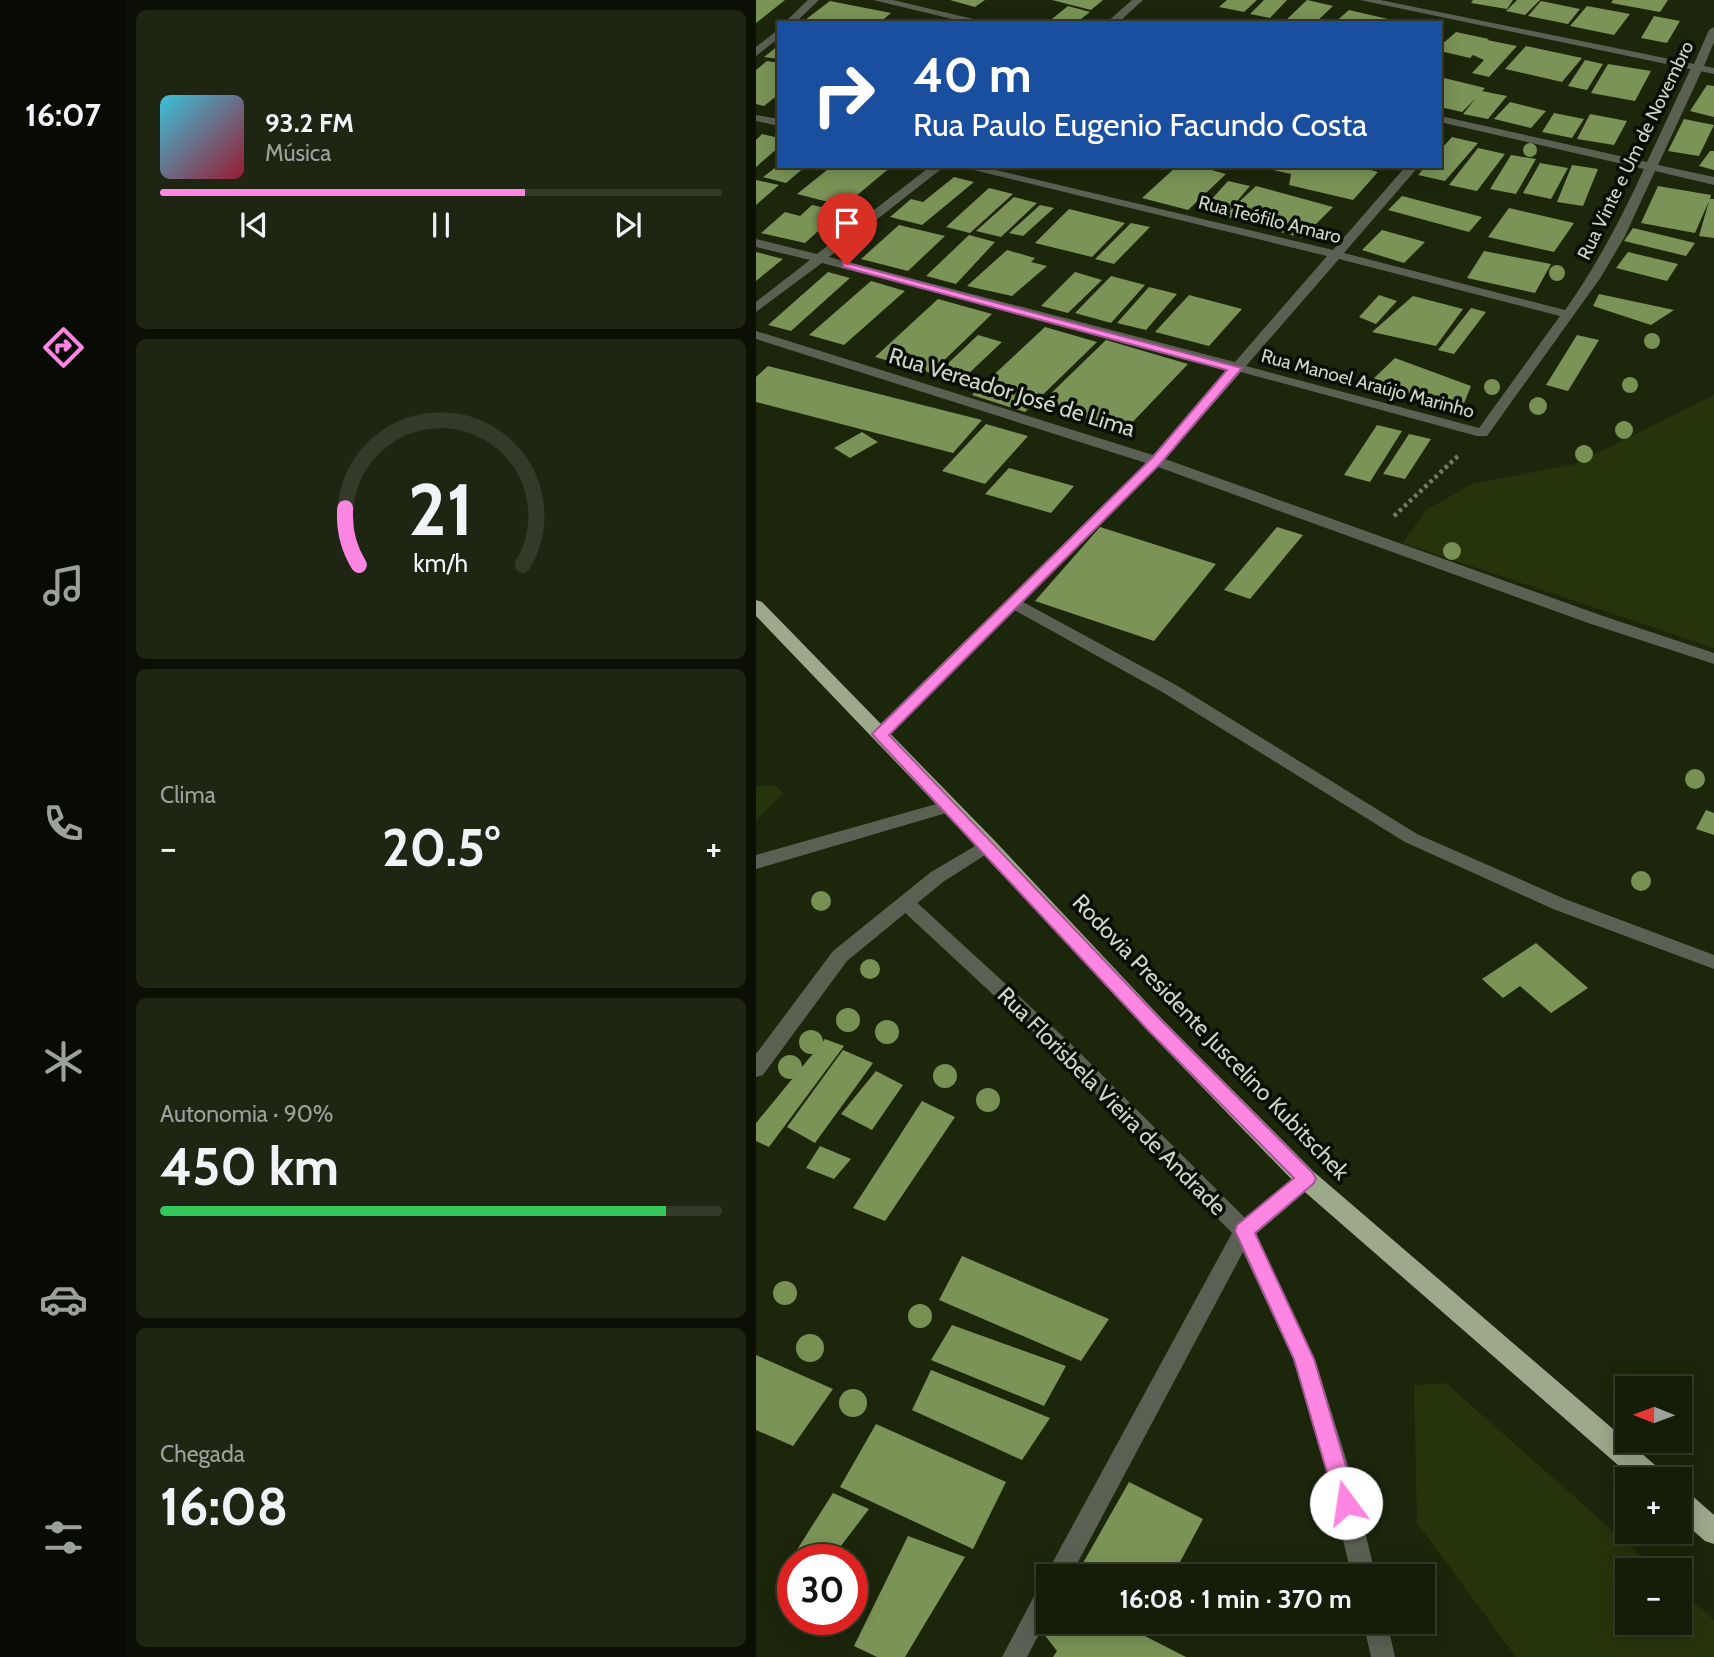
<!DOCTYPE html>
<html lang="pt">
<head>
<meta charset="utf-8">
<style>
  body { margin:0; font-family:Cabin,sans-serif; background:#1e2512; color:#f1f3f6; height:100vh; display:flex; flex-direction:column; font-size:26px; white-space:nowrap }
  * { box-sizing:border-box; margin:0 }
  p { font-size:23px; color:#9da19c }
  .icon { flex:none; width:38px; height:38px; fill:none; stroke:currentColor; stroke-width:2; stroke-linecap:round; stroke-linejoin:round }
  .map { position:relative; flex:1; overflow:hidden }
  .drawer { display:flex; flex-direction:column; gap:10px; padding:10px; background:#0c0f04; width:630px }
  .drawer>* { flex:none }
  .top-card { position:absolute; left:21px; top:21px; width:665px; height:147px; border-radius:0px; box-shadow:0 4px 18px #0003,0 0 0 2px #343a29; background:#1a4fa0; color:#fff; overflow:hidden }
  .needle { width:46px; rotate:271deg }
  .fabs { position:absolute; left:859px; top:1376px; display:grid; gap:14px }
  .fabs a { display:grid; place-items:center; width:77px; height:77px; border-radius:0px; background:#151c08; box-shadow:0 4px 18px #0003,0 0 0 2px #343a29; font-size:35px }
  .speed { position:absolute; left:21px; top:1544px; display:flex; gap:14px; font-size:35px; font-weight:700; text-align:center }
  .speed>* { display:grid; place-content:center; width:91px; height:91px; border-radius:50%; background:#151c08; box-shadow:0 4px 18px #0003,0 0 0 2px #343a29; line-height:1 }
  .speed .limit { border:10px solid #d22; background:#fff; color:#111 }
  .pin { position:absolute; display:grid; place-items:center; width:60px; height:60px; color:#fff; margin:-72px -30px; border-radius:50% 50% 50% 0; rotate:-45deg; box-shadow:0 0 7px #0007 }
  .pin .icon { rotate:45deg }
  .me { position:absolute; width:77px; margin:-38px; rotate:346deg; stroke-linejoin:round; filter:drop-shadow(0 0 5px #0008) }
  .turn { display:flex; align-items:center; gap:24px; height:147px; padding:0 21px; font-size:32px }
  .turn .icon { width:91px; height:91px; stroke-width:2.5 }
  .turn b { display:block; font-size:49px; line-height:60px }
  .big { font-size:52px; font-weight:700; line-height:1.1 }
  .drawer .widget { flex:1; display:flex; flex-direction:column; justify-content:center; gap:10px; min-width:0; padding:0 24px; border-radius:10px; background:#1e2512 }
  .drawer .dial { align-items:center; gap:0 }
  .dial svg { height:182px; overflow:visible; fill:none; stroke:#343a29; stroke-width:7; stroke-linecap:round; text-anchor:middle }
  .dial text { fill:#f1f3f6; stroke:none }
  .song { display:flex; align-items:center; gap:21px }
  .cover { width:84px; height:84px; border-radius:10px; background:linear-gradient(135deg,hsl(190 70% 55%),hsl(350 70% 35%)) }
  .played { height:7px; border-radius:4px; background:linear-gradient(90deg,#fd86e2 65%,#343a29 65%) }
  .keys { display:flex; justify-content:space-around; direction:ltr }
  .heat { display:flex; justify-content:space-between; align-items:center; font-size:38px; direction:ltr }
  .charge { height:10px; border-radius:5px; background:linear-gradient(90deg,#34c759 90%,#343a29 0) }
  .trip { position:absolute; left:280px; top:1564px; width:399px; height:70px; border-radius:0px; background:#151c08; box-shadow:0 4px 18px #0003,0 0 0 2px #343a29; font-weight:700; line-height:70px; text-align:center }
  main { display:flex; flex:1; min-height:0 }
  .tabs { display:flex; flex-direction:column; width:126px; justify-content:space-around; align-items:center; background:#080b03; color:#9da19c }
  .tabs .icon { width:49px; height:49px }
  .tabs .active { color:#fd86e2 }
  .tabs b { font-size:32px; color:#f1f3f6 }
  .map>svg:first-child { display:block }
  .green { fill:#26340b }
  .building { fill:#7b9357 }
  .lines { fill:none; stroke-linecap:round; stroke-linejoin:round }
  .path { stroke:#717a64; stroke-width:4.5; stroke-dasharray:3.5 3.5; stroke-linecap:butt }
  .minor { fill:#5a6052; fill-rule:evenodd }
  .tertiary { fill:#5a6052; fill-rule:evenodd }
  .trunk { fill:#9ca98b; fill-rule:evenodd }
  .tree { fill:#789054 }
  .route { fill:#fd86e2; stroke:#a45793; stroke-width:2 }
  .labels { text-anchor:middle; stroke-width:7; stroke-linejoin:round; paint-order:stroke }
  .far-street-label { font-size:19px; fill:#cfd6c5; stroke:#090e04 }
  .street-label { font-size:23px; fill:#cfd6c5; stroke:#090e04 }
</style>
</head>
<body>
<main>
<nav class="tabs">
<b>16:07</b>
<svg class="icon active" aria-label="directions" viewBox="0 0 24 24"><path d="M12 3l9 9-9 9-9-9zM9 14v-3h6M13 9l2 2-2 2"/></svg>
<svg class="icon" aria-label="music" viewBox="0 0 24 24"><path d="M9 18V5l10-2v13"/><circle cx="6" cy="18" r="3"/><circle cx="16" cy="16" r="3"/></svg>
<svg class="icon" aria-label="phone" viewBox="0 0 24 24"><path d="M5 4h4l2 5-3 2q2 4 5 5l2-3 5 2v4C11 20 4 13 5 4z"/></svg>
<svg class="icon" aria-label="climate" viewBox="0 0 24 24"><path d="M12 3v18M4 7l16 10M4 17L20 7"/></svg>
<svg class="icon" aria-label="car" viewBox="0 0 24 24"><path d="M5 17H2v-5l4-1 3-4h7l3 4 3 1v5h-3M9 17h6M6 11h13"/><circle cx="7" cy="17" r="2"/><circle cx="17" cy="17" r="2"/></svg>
<svg class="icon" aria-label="filters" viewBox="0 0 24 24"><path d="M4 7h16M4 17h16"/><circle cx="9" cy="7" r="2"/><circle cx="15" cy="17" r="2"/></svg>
</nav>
<section class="drawer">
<div class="widget">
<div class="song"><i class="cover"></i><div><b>93.2 FM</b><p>Música</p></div></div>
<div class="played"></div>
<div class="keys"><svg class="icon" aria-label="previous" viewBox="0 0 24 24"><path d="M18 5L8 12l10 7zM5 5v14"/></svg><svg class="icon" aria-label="pause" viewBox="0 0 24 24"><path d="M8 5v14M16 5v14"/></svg><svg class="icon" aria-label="next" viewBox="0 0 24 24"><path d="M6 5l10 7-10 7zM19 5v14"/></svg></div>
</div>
<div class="widget dial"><svg viewBox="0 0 100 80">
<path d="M14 69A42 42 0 1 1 86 69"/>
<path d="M14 69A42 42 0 0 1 8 44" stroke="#fd86e2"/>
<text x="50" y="56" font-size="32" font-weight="700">21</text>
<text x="50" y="72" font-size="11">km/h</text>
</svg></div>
<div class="widget"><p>Clima</p>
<div class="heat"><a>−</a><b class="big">20.5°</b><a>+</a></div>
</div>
<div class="widget"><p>Autonomia · 90%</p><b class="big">450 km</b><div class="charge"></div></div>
<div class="widget"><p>Chegada</p><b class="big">16:08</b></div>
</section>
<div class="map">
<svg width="958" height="1657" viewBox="0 0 958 1657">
  <rect width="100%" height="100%" fill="#1c260b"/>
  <!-- green -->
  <path class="green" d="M958,395V648L647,543L670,510L716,484L819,464Z
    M0,786H21L27,794L0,820Z
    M690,1383L901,1570H872V1622H924V1590L958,1620V1657H760L661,1523L658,1385Z"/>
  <!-- building -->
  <path class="building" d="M0,0H29L0,23Z
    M194,0H229L219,7Z
    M296,0H347L335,10Z
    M471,0H501L488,12L463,7Z
    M508,0H531L514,18L494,14Z
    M551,0L577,6L559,23H527Z
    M717,0H757L751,9L715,3Z
    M761,0H784L769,15L750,11Z
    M857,0H912L904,12L855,3Z
    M74,1L135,13L123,23H45Z
    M785,1L824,9L812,24L772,16Z
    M312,6L334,12L320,23H291Z
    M831,6L874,14L858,35L814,26Z
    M593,10L632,19L627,23H578Z
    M898,16L924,21L911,43L885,38Z
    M700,32L733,39L731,40L761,46L733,77L716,73L728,60L717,55L714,58L684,51V46Z
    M23,45V59L8,57Z
    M770,46L826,58L806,82L749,69Z
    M829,60L847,64L831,90L812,86Z
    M11,61L23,63V94L8,106L0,104V70Z
    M852,64L895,71L879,101L835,93Z
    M684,77L729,88L726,91L751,96L732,119L707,114L720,98L706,112L684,107Z
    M951,85L958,86V117L934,111Z
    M754,102L790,111L775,128L738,119Z
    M798,113L828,119L816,138L786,132Z
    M834,114L871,121L858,145L821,139Z
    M928,119L958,125L943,156L912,151Z
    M6,134L23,138V147L0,167V140Z
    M696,137L722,143L689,181L662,175L670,166H684V150Z
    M722,148L749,154L721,191L693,185Z
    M954,151H958V170L943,166Z
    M755,155L780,159L760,194L734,189Z
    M784,163L812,168L795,199L767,193Z
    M23,165V166H50L30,183L7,177Z
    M816,165L842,169L827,206L801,202Z
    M76,166H136L88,206L41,194Z
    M421,166H441L470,174L432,210L386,198Z
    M516,166H599L622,172L597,200L533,185L535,174L513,169Z
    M198,177L218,182L166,225L134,217L155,199L167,202Z
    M0,180L23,185L0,205Z
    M472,181L494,186L470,214L500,186L577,207L546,238L446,210Z
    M902,186L955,195L954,199H958V238L943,236L953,201L939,233L885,223Z
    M233,188L257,194L214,233L190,227Z
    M646,196L726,217L713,232L632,210Z
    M258,197L281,203L245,237L220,231Z
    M56,205L84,211L49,243L5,233L29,212L44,216Z
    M284,205L298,208L267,236L253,233Z
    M753,208L818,223L798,252L732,237Z
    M313,209L369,223L336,257L279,243Z
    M375,223L394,227L358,264L339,259Z
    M143,225L189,236L152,271L105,259Z
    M877,228L939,243L930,256L868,241Z
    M626,230L669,242L648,263L606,250Z
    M213,235L239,242L200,284L170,276Z
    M251,250L279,258L275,262L291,266L256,296L211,286Z
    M728,251L795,264L779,293L711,278Z
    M0,252L27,259L0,281Z
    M872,252L922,264L911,281L860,268Z
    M72,272L94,278L35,331L12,325Z
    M319,272L346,280L312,313L285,306Z
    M355,276L389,285L355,323L319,313Z
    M115,281L149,291L88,345L53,335Z
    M393,287L421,294L390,330L361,323Z
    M843,294L918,310L895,325L837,306Z
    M433,295L486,309L453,346L399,332Z
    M623,295L641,301L620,324L603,317Z
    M657,296L707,309L680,346L616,332Z
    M182,299L236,314L175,373L119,357Z
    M715,308L730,312L698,354L682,350Z
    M289,327L341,342L269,412L216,395Z
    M222,335L246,342L210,376L186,369Z
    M821,335L843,340L812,391L790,385Z
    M350,340L432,364L369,430L284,404Z
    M639,358L715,386L704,413L612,384Z
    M12,366L226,420L197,453L0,402V377Z
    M230,424L272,436L229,484L186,471Z
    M621,425L646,431L614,482L588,475Z
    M106,432L122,442L94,458L78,448Z
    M653,434L675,439L649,479L627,474Z
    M253,468L318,486L295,513L229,494Z
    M344,527L460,564L398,641L279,601Z
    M521,527L547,535L494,599L468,590Z
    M950,810L958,813V835L940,829Z
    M780,943L832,988L795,1013L764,986L747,998L726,979Z
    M69,1039L88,1046L13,1147L0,1141V1123Z
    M87,1050L117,1063L59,1143L31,1127Z
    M120,1071L147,1085L116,1130L85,1114Z
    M166,1101L199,1117L129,1221L97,1208Z
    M64,1146L95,1159L78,1179L50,1168Z
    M206,1256L353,1319L325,1361L183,1300Z
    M196,1325L310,1366L288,1406L175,1360Z
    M0,1355L77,1389L37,1446L0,1430Z
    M175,1370L294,1418L266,1460L156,1410Z
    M120,1424L250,1482L217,1549L84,1487Z
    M373,1482L447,1519L416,1577H319Z
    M77,1493L113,1509L75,1559H37V1570L30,1567Z
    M152,1536L209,1557L149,1657H121L98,1646Z
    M294,1622H392L385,1634L430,1657H297L301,1651L287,1633Z"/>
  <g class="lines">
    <!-- path -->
    <path class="path" d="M638,516L703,455"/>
    <!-- minor -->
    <path class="minor" d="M52,0H63L39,23H28Z
      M117,0H137L234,23H213Z
      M376,0H387L362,23H350Z
      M23,29V38L0,56V47Z
      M941,65L947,68L902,165L958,177V185L899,171L869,236L845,277L731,436H721L485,372L409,459L844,615L958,653V664L832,623L402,467L267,602L420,685L661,834L809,899L958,955V969L797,909L649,842L408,693L258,610L130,738H118L116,734L118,730L390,463L0,339V331L397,455L473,369L66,263L0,312V302L54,260L0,247V239L61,254L175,166H189L73,257L479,362L571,256L201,166H223L577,250L650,166H663L588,253L809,310C841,265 865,219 888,169L684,122V116L891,162L935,68ZM583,259L804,316L723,428L490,366Z
      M0,115L23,119V126L0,121Z
      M191,801L200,807L197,811L0,869V855Z
      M151,897L157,899L313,1042L489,1218L543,1173L550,1170L557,1173L560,1179L557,1185L500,1234L559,1359L596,1478L620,1577H596L572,1478L537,1359L487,1252L314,1577H292V1617L271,1657H246L284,1585L291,1582L289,1577L293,1569L476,1233L299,1052L145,909L142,904L145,899Z
      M607,1622H631L639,1657H615Z"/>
    <!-- tertiary -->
    <path class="tertiary" d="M604,0H624L938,64L953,30L958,27V42L948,66L958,68V74Z
      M231,839L237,840L240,845L237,850L187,882L91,961L7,1075L0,1077V1054L77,951L175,872Z"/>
    <!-- trunk -->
    <path class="trunk" d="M0,600L6,602L238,840L406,1019L558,1172L906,1471L910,1479H878L542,1186L392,1031L224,850L0,616Z
      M924,1490L933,1493L958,1515V1544L949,1541L924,1519Z"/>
  </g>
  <!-- trees -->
  <g class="tree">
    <circle cx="774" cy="150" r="7"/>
    <circle cx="801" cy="273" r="8"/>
    <circle cx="896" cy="341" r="8"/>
    <circle cx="874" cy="385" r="8"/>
    <circle cx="736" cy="387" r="8"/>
    <circle cx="782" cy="406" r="9"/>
    <circle cx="868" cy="430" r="9"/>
    <circle cx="828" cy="454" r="9"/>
    <circle cx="696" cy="551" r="9"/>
    <circle cx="939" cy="779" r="10"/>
    <circle cx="885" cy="881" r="10"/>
    <circle cx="65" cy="901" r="10"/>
    <circle cx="114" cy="969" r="10"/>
    <circle cx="92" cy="1020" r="12"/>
    <circle cx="131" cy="1032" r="12"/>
    <circle cx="55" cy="1042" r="12"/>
    <circle cx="34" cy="1067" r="12"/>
    <circle cx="189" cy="1076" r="12"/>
    <circle cx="232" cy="1100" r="12"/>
    <circle cx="29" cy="1293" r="12"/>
    <circle cx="164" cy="1316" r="12"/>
    <circle cx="54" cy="1348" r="14"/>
    <circle cx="97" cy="1403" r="14"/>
  </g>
  <!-- route -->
  <path class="route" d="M87,262L486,368L405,463L133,735L405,1020L557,1173L560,1179L557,1184L499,1233L558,1359L601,1503L598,1510L590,1513L583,1510L580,1503L538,1359L479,1231L481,1225L538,1178L392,1030L116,734L396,458L471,370L87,267Z"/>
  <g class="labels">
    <!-- far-street labels -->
    <g class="far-street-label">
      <text transform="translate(879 150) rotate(-64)" y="7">Rua Vinte e Um de Novembro</text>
      <text transform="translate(514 219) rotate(14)" y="7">Rua Teófilo Amaro</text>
      <text transform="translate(612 383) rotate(15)" y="7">Rua Manoel Araújo Marinho</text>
    </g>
    <!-- street labels -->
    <g class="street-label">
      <text transform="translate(256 392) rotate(17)" y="8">Rua Vereador José de Lima</text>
      <text transform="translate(455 1037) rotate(46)" y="8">Rodovia Presidente Juscelino Kubitschek</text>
      <text transform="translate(356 1101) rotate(45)" y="8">Rua Florisbela Vieira de Andrade</text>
    </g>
  </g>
</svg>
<div class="fabs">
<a><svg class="needle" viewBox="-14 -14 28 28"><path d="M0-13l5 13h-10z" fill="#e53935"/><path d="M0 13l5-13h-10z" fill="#9da19c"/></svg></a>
<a>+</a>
<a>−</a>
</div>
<div class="speed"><div class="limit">30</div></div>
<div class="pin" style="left:91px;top:265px;background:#d93025"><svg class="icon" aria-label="arrive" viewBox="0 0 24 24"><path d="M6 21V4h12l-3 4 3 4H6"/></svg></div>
<svg class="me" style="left:590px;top:1503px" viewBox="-20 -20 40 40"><circle r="19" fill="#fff"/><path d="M0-13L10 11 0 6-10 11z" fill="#fd86e2"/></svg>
<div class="trip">16:08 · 1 min · 370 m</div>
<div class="top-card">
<div class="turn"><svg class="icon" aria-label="right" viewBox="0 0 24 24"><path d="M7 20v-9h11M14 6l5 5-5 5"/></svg><div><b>40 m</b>Rua Paulo Eugenio Facundo Costa</div></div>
</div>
</div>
</main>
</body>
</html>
